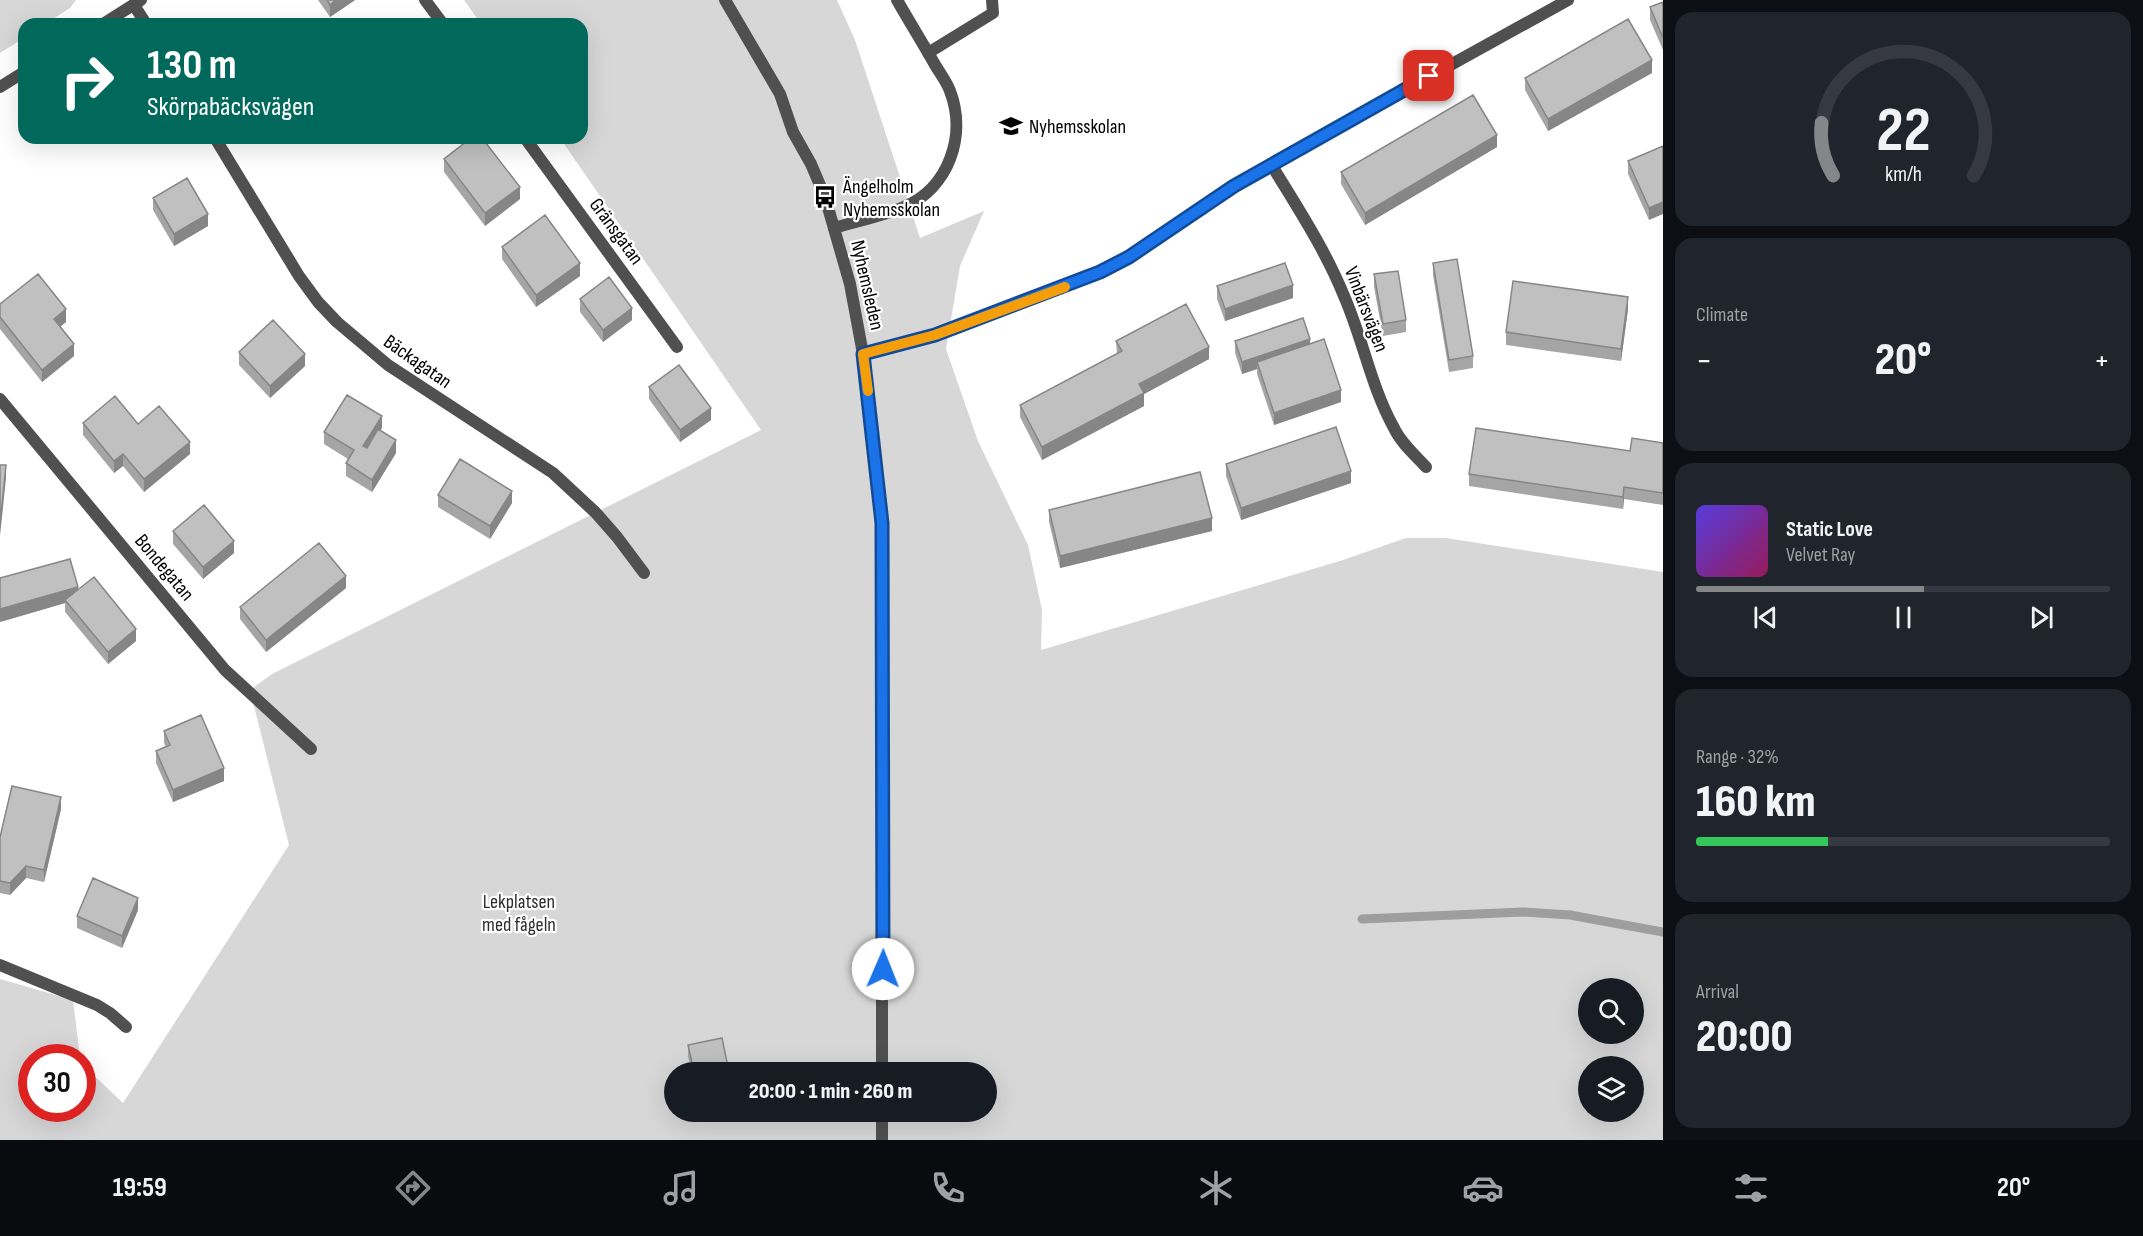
<!DOCTYPE html>
<html lang="en">
<head>
<meta charset="utf-8">
<style>
  body { margin:0; font-family:"Sofia Sans Condensed",sans-serif; background:#20242c; color:#f1f3f6; height:100vh; display:flex; flex-direction:column; font-size:22px; white-space:nowrap }
  * { box-sizing:border-box; margin:0 }
  p { font-size:20px; color:#9ea1a6 }
  .icon { flex:none; width:33px; height:33px; fill:none; stroke:currentColor; stroke-width:2; stroke-linecap:round; stroke-linejoin:round }
  .map { position:relative; flex:1; overflow:hidden }
  .details { display:flex; flex-direction:column; gap:12px; padding:12px; background:#0d0f14; width:480px }
  .details>* { flex:none }
  .banner { position:absolute; left:18px; top:18px; width:570px; height:126px; border-radius:18px; box-shadow:0 6px 24px #0002; background:#00695c; color:#fff; overflow:hidden }
  .fabs { position:absolute; left:1578px; top:978px; display:grid; gap:12px }
  .fabs a { display:grid; place-items:center; width:66px; height:66px; border-radius:50%; background:#171b24; box-shadow:0 6px 24px #0002; font-size:30px }
  .speed { position:absolute; left:18px; top:1044px; display:flex; gap:12px; font-size:30px; font-weight:700; text-align:center }
  .speed>* { display:grid; place-content:center; width:78px; height:78px; border-radius:50%; background:#171b24; box-shadow:0 6px 24px #0002; line-height:1 }
  .speed .limit { border:9px solid #d22; background:#fff; color:#111 }
  .pin { position:absolute; display:grid; place-items:center; width:51px; height:51px; color:#fff; margin:-26px; border-radius:12px; box-shadow:0 3px 9px #0006 }
  .me { position:absolute; width:66px; margin:-33px; rotate:1deg; stroke-linejoin:round; filter:drop-shadow(0 0 4px #0008) }
  .turn { display:flex; align-items:center; gap:21px; height:126px; padding:0 30px; font-size:27px }
  .turn .icon { width:78px; height:78px; stroke-width:2.5 }
  .turn b { display:block; font-size:42px; line-height:51px }
  .big { font-size:45px; font-weight:800; line-height:1.1 }
  .details .tile { flex:1; display:flex; flex-direction:column; justify-content:center; gap:9px; min-width:0; padding:0 21px; border-radius:18px; background:#20242c }
  .details .dial { align-items:center; gap:0 }
  .dial svg { height:156px; overflow:visible; fill:none; stroke:#363941; stroke-width:7; stroke-linecap:round; text-anchor:middle }
  .dial text { fill:#f1f3f6; stroke:none }
  .song { display:flex; align-items:center; gap:18px }
  .cover { width:72px; height:72px; border-radius:9px; background:linear-gradient(135deg,hsl(250 70% 55%),hsl(330 70% 35%)) }
  .played { height:6px; border-radius:3px; background:linear-gradient(90deg,#858687 55%,#363941 55%) }
  .keys { display:flex; justify-content:space-around; direction:ltr }
  .heat { display:flex; justify-content:space-between; align-items:center; font-size:33px; direction:ltr }
  .charge { height:9px; border-radius:4px; background:linear-gradient(90deg,#34c759 32%,#363941 0) }
  .trip { position:absolute; left:664px; top:1062px; width:333px; height:60px; border-radius:30px; background:#171b24; box-shadow:0 6px 24px #0002; font-weight:800; line-height:60px; text-align:center }
  .tab-bar { display:flex; height:96px; justify-content:space-around; align-items:center; background:#090b0e; color:#9ea1a6 }
  .tab-bar .icon { width:42px; height:42px }
  .tab-bar .current { color:#858687 }
  .tab-bar b { font-size:27px; color:#f1f3f6 }
  main { display:flex; flex:1; min-height:0 }
  .map>svg:first-child { display:block }
  .green { fill:#d7d7d7; fill-rule:evenodd }
  .lines { fill:none; stroke-linecap:round; stroke-linejoin:round }
  .stream { stroke:#9e9e9e; stroke-width:9 }
  .service { stroke:#505050; stroke-width:12 }
  .minor { stroke:#505050; stroke-width:12 }
  .wall { fill:#a5a5a5 }
  .shaded-wall { fill:#868686 }
  .building { fill:#c0c0c0; stroke:#868686; stroke-width:1.5 }
  .route-casing { stroke:#114b97; stroke-width:15 }
  .route { stroke:#1a73e8; stroke-width:10 }
  .slow { stroke:#f59e0b; stroke-width:10 }
  .labels { text-anchor:middle; stroke-width:4.5; stroke-linejoin:round; paint-order:stroke }
  .poi-label { font-size:20px; fill:#000; stroke:#fff; text-anchor:start }
  .street-label { font-size:20px; fill:#000; stroke:#fff }
  .park-label { font-size:20px; fill:#2e2e2e; stroke:#fff }
</style>
</head>
<body>
<main>
<div class="map">
<svg width="1663" height="1140" viewBox="0 0 1663 1140">
  <rect width="100%" height="100%" fill="#fff"/>
  <!-- green -->
  <path class="green" d="M0,0H76L70,8L45,24H24V38L0,53Z
    M464,0H837L855,40L920,238L984,211L960,266L946,349L978,441L1028,545L1042,610L1041,650L1340,561L1406,538H1446L1663,572V1140H0V979L73,1000L80,1057L32,1058V1108H82L83,1065L123,1103L289,845L250,690L272,674L761,430L560,138H582V24H481ZM1588,988H1634V1034H1588ZM1588,1066H1634V1112H1588ZM675,1072H987V1112H675Z"/>
  <g class="lines">
    <!-- stream -->
    <path class="stream" d="M1362,919L1523,912L1570,915L1663,932"/>
    <!-- service -->
    <path class="service" d="M928,53L993,13L992,0
      M834,228C857,221 882,216 904,207C949,188 967,135 950,91C947,82 939,72 934,63C922,42 909,21 897,0"/>
    <!-- minor -->
    <path class="minor" d="M425,0L443,24
      M725,0L780,94L793,132L811,164L825,197L850,284L863,354L882,523V1072
      M134,5L146,24
      M103,24L141,0
      M0,87L24,72
      M215,138L299,276L318,302L337,322L388,365L553,473L596,513L617,537L644,573
      M525,138L677,347
      M1271,164C1297,207 1325,249 1344,296C1363,339 1371,387 1394,428C1401,443 1415,455 1426,467
      M863,354L935,335L1100,272L1129,257L1257,172L1568,0
      M0,399L225,670L311,749
      M0,965L97,1005L110,1013L126,1027
      M882,1140V1112"/>
  </g>
  <!-- wall -->
  <path class="wall" d="M318,0H355L330,17Z
    M1663,2V50L1650,20V7Z
    M1652,73L1548,131L1525,90V78Z
    M1663,146L1649,220L1628,174V161Z
    M1497,147L1365,225L1341,184V172Z
    M444,159L520,199L485,226L444,172Z
    M153,198L208,226L174,246L153,210Z
    M502,247L580,276L536,307L502,259Z
    M1433,263L1473,356V368L1449,372L1433,275Z
    M1374,274L1406,320V332L1383,336L1374,287Z
    M1217,286L1293,298L1225,321L1217,299Z
    M580,299L632,320L603,342L580,312Z
    M0,304L66,322L60,327L74,356L42,382L0,329Z
    M1628,309L1621,361L1506,345V332Z
    M1116,341L1209,359L1144,394V406L1042,460L1020,417V405L1117,354Z
    M1235,341L1310,344L1341,402L1274,425L1257,374V369L1242,374L1235,353Z
    M239,352L305,366L270,398L239,365Z
    M649,387L711,420L680,442L649,399Z
    M83,423L138,424L190,454L144,492L123,466L114,473L83,435Z
    M382,428L380,430L396,453L372,492L346,476V463L348,459L324,444V432Z
    M1663,443V505L1624,499L1623,509L1469,486V474L1630,451Z
    M1226,464L1351,483L1241,520L1226,476Z
    M438,495L512,503L490,539L438,507Z
    M1049,510L1212,531L1060,568L1049,522Z
    M173,531L234,553L203,579L173,544Z
    M346,588L266,652L240,619V607Z
    M78,590L136,641L108,664L65,612V603L0,622Z
    M164,731L224,781L173,802L156,763V751L166,747L164,743Z
    M61,809L44,882L26,878L10,895L0,893V837Z
    M138,910L122,948L77,928V916Z
    M688,1045L729,1072H692L688,1057Z"/>
  <!-- shaded-wall -->
  <path class="shaded-wall" d="M336,0H355L330,17V5Z
    M1652,60V73L1548,131V119Z
    M1497,135V147L1365,225V213Z
    M520,187V199L485,226V213Z
    M1663,202V214L1649,220V208Z
    M208,214V226L174,246V234Z
    M580,263V276L536,307V295Z
    M1293,285V298L1225,321V309Z
    M1628,297V309L1621,361V349Z
    M632,308V320L603,342V330Z
    M66,309V322L54,331V319Z
    M1310,339V351L1257,362V369L1242,374V362Z
    M74,344V356L42,382V370Z
    M1209,347V359L1144,394V406L1042,460V447L1139,384Z
    M305,354V366L270,398V386Z
    M1341,390V402L1274,425V413Z
    M711,408V420L680,442V430Z
    M382,416V428L363,458V446Z
    M396,440V453L372,492V480Z
    M190,442V454L144,492V479Z
    M123,454V466L114,473V461Z
    M6,465V478L0,536V524Z
    M1351,471V483L1241,520V508Z
    M1624,487V499L1623,509V497Z
    M512,491V503L490,539V526Z
    M1212,518V531L1060,568V556Z
    M234,541V553L203,579V567Z
    M346,576V588L266,652V640Z
    M78,587V600H65V603L0,622V609Z
    M136,629V641L108,664V652Z
    M224,768V781L173,802V790Z
    M61,797V809L44,882V870Z
    M26,866V878L10,895V883Z
    M138,898V910L122,948V936Z
    M701,1112H726L701,1117Z"/>
  <!-- building -->
  <path class="building" d="M327,0H336L330,5Z
    M1663,2V38L1650,7Z
    M1628,19L1652,60L1548,119L1525,78Z
    M1473,95L1497,135L1365,213L1341,172Z
    M471,138H482L520,187L485,213L444,159Z
    M1663,146V202L1649,208L1628,161Z
    M187,178L208,214L174,234L153,198Z
    M545,215L580,263L536,295L502,247Z
    M1457,259L1473,356L1449,360L1433,263Z
    M1285,263L1293,285L1225,309L1217,286Z
    M1398,271L1406,320L1383,324L1374,274Z
    M38,274L66,309L54,319L74,344L42,370L0,317V304Z
    M609,277L632,308L603,330L580,299Z
    M1513,281L1628,297L1621,349L1506,332Z
    M1186,304L1209,347L1139,384L1144,393L1042,447L1020,405L1122,351L1116,341Z
    M1303,318L1310,339L1242,362L1235,341Z
    M273,320L305,354L270,386L239,352Z
    M1324,339L1341,390L1274,413L1257,362Z
    M679,365L711,408L680,430L649,387Z
    M347,395L382,416L363,446L367,448L378,429L396,440L372,480L346,463L354,450L324,432Z
    M115,396L138,424L159,406L190,442L144,479L123,454L114,461L83,423Z
    M1336,427L1351,471L1241,508L1226,464Z
    M1476,428L1630,451L1632,438L1663,443V493L1624,487L1623,497L1469,474Z
    M460,459L512,491L490,526L438,495Z
    M0,465H6L0,524Z
    M1200,472L1212,518L1060,556L1049,510Z
    M204,505L234,541L203,567L173,531Z
    M319,543L346,576L266,640L240,607Z
    M70,559L78,587L0,609V578Z
    M94,577L136,629L108,652L65,600Z
    M201,715L224,768L173,790L156,751L170,745L164,731Z
    M12,786L61,797L44,870L26,866L10,883L0,881V837Z
    M93,878L138,898L122,936L77,916Z
    M722,1038L729,1072H694L688,1045Z"/>
  <g class="lines">
    <!-- route casing -->
    <g class="route-casing">
      <path id="route" d="M883,969L882,523L863,354L935,335L1100,272L1129,257L1234,186L1429,76"/>
    </g>
    <!-- route -->
    <use href="#route" class="route"/>
    <!-- slow -->
    <path class="slow" d="M868,391L863,354L935,335L1065,287"/>
  </g>
  <!-- icons -->
  <defs>
    <g id="school-bare" transform="scale(1.8)"><path d="M0-5L7-2L0 1L-7-2ZM-4 1L0 2.5L4 1V4Q0 6-4 4Z" fill="#000" stroke="#fff" stroke-width="2.5" paint-order="stroke"/></g>
    <g id="bus-bare" transform="scale(1.8)"><path d="M-5-6H5V4H4V6H2V4H-2V6H-4V4H-5ZM-3.5-4V0h7V-4ZM-3.5 1.2v1.5H-2V1.2ZM2 1.2v1.5H3.5V1.2Z" fill="#000" stroke="#fff" stroke-width="2.5" paint-order="stroke"/></g>
  </defs>
  <g fill-rule="evenodd">
    <use href="#school-bare" x="1011" y="126"/>
    <use href="#bus-bare" x="825" y="197"/>
  </g>
  <g class="labels">
    <!-- poi labels -->
    <g class="poi-label">
      <text x="1029" y="133">Nyhemsskolan</text>
      <text x="843" y="193">Ängelholm<tspan x="843" dy="23">Nyhemsskolan</tspan></text>
    </g>
    <!-- street labels -->
    <g class="street-label">
      <text transform="translate(617 231) rotate(54)" y="7">Gränsgatan</text>
      <text transform="translate(868 285) rotate(77)" y="7">Nyhemsleden</text>
      <text transform="translate(1367 309) rotate(69)" y="7">Vinbärsvägen</text>
      <text transform="translate(418 361) rotate(35)" y="7">Bäckagatan</text>
      <text transform="translate(165 567) rotate(50)" y="7">Bondegatan</text>
    </g>
    <!-- park labels -->
    <g class="park-label">
      <text x="519" y="908">Lekplatsen<tspan x="519" dy="23">med fågeln</tspan></text>
    </g>
  </g>
</svg>
<div class="fabs">
<a><svg class="icon" aria-label="search" viewBox="0 0 24 24"><circle cx="10" cy="10" r="6"/><path d="M15 15l6 6"/></svg></a>
<a><svg class="icon" aria-label="layers" viewBox="0 0 24 24"><path d="M12 4l9 5-9 5-9-5zM3 14l9 5 9-5"/></svg></a>
</div>
<div class="speed"><div class="limit">30</div></div>
<div class="pin" style="left:1429px;top:76px;background:#d93025"><svg class="icon" aria-label="arrive" viewBox="0 0 24 24"><path d="M6 21V4h12l-3 4 3 4H6"/></svg></div>
<svg class="me" style="left:883px;top:969px" viewBox="-20 -20 40 40"><circle r="19" fill="#fff"/><path d="M0-13L10 11 0 6-10 11z" fill="#1a73e8"/></svg>
<div class="trip">20:00 · 1 min · 260 m</div>
<div class="banner">
<div class="turn"><svg class="icon" aria-label="right" viewBox="0 0 24 24"><path d="M7 20v-9h11M14 6l5 5-5 5"/></svg><div><b>130 m</b>Skörpabäcksvägen</div></div>
</div>
</div>
<section class="details">
<div class="tile dial"><svg viewBox="0 0 100 80">
<path d="M14 69A42 42 0 1 1 86 69"/>
<path d="M14 69A42 42 0 0 1 8 42" stroke="#858687"/>
<text x="50" y="56" font-size="32" font-weight="700">22</text>
<text x="50" y="72" font-size="11">km/h</text>
</svg></div>
<div class="tile"><p>Climate</p>
<div class="heat"><a>−</a><b class="big">20°</b><a>+</a></div>
</div>
<div class="tile">
<div class="song"><i class="cover"></i><div><b>Static Love</b><p>Velvet Ray</p></div></div>
<div class="played"></div>
<div class="keys"><svg class="icon" aria-label="previous" viewBox="0 0 24 24"><path d="M18 5L8 12l10 7zM5 5v14"/></svg><svg class="icon" aria-label="pause" viewBox="0 0 24 24"><path d="M8 5v14M16 5v14"/></svg><svg class="icon" aria-label="next" viewBox="0 0 24 24"><path d="M6 5l10 7-10 7zM19 5v14"/></svg></div>
</div>
<div class="tile"><p>Range · 32%</p><b class="big">160 km</b><div class="charge"></div></div>
<div class="tile"><p>Arrival</p><b class="big">20:00</b></div>
</section>
</main>
<nav class="tab-bar">
<b>19:59</b>
<svg class="icon current" aria-label="directions" viewBox="0 0 24 24"><path d="M12 3l9 9-9 9-9-9zM9 14v-3h6M13 9l2 2-2 2"/></svg>
<svg class="icon" aria-label="music" viewBox="0 0 24 24"><path d="M9 18V5l10-2v13"/><circle cx="6" cy="18" r="3"/><circle cx="16" cy="16" r="3"/></svg>
<svg class="icon" aria-label="phone" viewBox="0 0 24 24"><path d="M5 4h4l2 5-3 2q2 4 5 5l2-3 5 2v4C11 20 4 13 5 4z"/></svg>
<svg class="icon" aria-label="climate" viewBox="0 0 24 24"><path d="M12 3v18M4 7l16 10M4 17L20 7"/></svg>
<svg class="icon" aria-label="car" viewBox="0 0 24 24"><path d="M5 17H2v-5l4-1 3-4h7l3 4 3 1v5h-3M9 17h6M6 11h13"/><circle cx="7" cy="17" r="2"/><circle cx="17" cy="17" r="2"/></svg>
<svg class="icon" aria-label="filters" viewBox="0 0 24 24"><path d="M4 7h16M4 17h16"/><circle cx="9" cy="7" r="2"/><circle cx="15" cy="17" r="2"/></svg>
<b>20°</b>
</nav>
</body>
</html>
